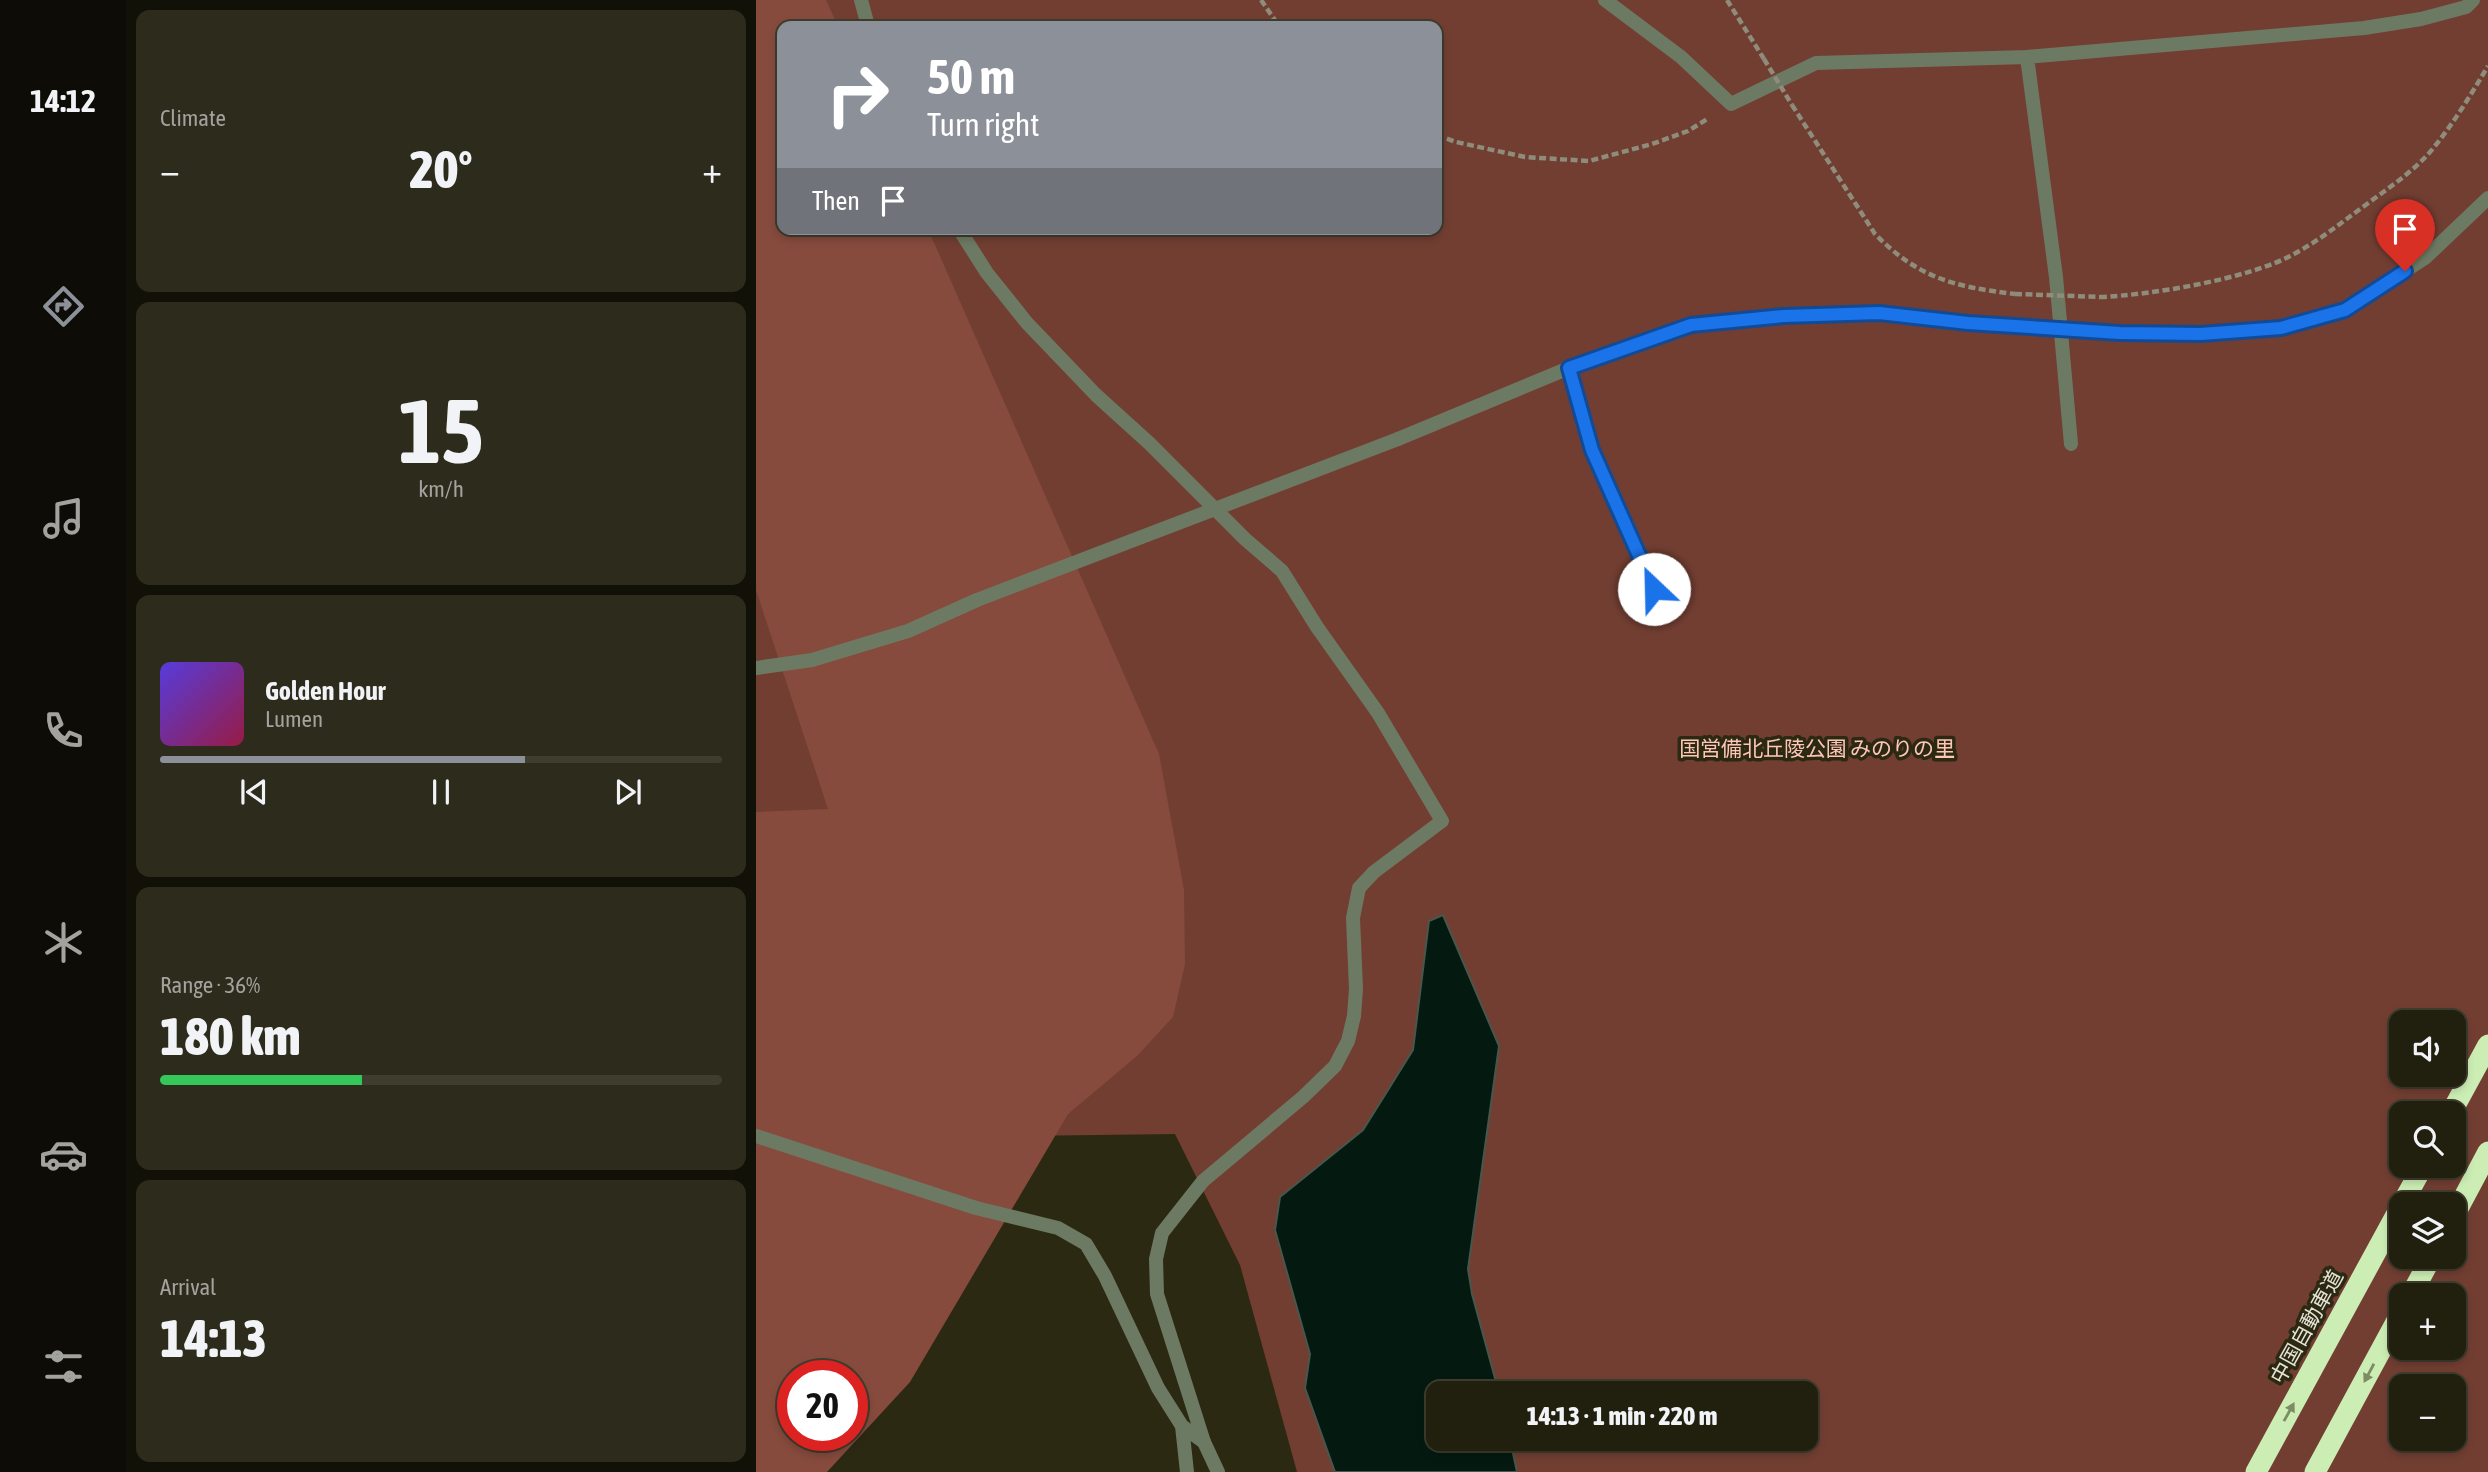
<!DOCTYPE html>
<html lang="en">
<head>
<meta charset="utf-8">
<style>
  body { margin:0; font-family:"Asap Condensed","Noto Sans JP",sans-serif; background:#2d2c1c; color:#f1f3f6; height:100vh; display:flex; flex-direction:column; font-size:26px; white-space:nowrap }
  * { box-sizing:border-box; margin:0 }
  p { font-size:23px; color:#a2a29e }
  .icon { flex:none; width:38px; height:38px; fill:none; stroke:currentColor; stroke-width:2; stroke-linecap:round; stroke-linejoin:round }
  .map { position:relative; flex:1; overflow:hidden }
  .drawer { display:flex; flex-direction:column; gap:10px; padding:10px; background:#121108; width:630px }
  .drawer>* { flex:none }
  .hud { position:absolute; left:21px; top:21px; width:665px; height:214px; border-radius:14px; box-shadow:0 4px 10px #0003,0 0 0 2px #3e3d2e; background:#8c9099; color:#fff; overflow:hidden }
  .buttons { position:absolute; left:1633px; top:1010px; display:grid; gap:14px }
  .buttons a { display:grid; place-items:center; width:77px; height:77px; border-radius:14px; background:#211f0e; box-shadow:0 4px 10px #0003,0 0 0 2px #3e3d2e; font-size:35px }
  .speed { position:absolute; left:21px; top:1360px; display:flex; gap:14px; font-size:35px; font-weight:700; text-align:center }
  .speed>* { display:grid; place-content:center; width:91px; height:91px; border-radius:50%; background:#211f0e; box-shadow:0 4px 10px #0003,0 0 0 2px #3e3d2e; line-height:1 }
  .speed .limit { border:10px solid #d22; background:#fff; color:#111 }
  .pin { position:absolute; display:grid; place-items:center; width:60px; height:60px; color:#fff; margin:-72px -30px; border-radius:50% 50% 50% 0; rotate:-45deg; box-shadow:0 0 7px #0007 }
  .pin .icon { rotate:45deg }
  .me { position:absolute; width:77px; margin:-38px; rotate:336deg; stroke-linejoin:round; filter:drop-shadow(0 0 5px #0008) }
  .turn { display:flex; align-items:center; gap:24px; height:147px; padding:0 35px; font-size:32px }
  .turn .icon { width:91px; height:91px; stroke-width:2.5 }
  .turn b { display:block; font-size:49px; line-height:60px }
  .then { display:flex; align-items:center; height:66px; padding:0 35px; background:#0003; gap:14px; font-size:26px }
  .big { font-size:52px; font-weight:800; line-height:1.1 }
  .drawer .widget { flex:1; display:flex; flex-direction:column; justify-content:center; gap:10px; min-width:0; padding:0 24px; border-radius:14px; background:#2d2c1c }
  .drawer .dial { align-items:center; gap:0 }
  .dial b { font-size:91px; line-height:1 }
  .song { display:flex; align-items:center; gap:21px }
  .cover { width:84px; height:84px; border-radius:10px; background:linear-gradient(135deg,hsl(250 70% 55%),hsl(340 70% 35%)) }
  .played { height:7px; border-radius:4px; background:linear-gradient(90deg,#8c9099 65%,#3e3d2e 65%) }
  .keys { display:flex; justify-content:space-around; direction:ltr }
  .heat { display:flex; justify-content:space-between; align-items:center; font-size:38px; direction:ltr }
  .charge { height:10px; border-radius:5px; background:linear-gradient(90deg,#34c759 36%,#3e3d2e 0) }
  .trip { position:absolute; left:670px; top:1381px; width:392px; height:70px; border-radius:14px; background:#211f0e; box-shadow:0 4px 10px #0003,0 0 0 2px #3e3d2e; font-weight:800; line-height:70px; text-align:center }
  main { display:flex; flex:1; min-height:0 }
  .tab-bar { display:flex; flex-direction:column; width:126px; justify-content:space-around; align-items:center; background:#0d0c06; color:#a2a29e }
  .tab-bar .icon { width:49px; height:49px }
  .tab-bar .selected { color:#8c9099 }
  .tab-bar b { font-size:32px; color:#f1f3f6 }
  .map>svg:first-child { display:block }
  .green { fill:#723e32; fill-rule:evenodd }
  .forest { fill:#864b3d; fill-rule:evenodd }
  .water { fill:#041a11; stroke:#48564c; stroke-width:2 }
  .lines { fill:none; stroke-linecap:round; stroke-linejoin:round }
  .path { stroke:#8e8c7a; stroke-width:4.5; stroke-dasharray:7 3.5; stroke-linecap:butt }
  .service { stroke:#6d7a63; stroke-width:14 }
  .pedestrian { stroke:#6d7a63; stroke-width:14 }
  .minor { stroke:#6d7a63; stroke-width:14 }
  .motorway { stroke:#cceeb4; stroke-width:21 }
  .path-bridge { stroke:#8e8c7a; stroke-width:4.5; stroke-dasharray:7 3.5; stroke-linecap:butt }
  .service-bridge { stroke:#6d7a63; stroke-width:14 }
  .oneway { fill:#7c8c64 }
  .route-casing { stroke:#114b97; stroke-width:18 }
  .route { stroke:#1a73e8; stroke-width:12 }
  .labels { text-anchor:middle; stroke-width:7; stroke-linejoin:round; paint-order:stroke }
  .park-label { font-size:21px; fill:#ffc6b8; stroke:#2c2913 }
  .street-label { font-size:21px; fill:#e5e3d5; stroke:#2c2913 }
</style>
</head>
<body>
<main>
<nav class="tab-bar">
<b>14:12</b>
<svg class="icon selected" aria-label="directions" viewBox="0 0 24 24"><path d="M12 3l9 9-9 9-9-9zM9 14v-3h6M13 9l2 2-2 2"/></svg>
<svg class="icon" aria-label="music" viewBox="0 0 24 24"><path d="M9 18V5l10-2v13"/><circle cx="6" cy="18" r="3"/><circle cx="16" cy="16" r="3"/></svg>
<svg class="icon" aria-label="phone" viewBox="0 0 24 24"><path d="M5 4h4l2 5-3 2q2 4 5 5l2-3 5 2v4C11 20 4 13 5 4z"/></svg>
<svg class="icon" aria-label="climate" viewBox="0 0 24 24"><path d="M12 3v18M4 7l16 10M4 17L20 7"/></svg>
<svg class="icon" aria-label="car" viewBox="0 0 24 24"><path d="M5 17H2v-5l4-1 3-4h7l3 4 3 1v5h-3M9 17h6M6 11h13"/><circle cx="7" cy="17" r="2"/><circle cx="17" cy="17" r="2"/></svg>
<svg class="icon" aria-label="filters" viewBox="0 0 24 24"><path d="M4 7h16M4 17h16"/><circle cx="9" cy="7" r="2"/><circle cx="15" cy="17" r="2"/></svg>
</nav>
<section class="drawer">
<div class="widget"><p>Climate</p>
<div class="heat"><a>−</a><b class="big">20°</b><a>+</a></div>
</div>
<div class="widget dial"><b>15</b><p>km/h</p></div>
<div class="widget">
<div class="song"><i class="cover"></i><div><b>Golden Hour</b><p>Lumen</p></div></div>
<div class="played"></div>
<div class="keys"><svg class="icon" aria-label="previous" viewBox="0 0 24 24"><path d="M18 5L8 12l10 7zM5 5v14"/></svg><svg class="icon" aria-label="pause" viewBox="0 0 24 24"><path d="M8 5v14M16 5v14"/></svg><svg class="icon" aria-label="next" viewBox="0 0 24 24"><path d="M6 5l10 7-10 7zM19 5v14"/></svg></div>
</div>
<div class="widget"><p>Range · 36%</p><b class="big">180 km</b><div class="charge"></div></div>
<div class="widget"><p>Arrival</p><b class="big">14:13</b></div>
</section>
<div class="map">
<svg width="1732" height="1472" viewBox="0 0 1732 1472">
  <rect width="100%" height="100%" fill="#2c2913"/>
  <!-- green -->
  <path class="green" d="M0,0H1732V1472H541L484,1265L419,1134L180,1137L0,1089ZM26,26H681V229H26ZM1645,1022H1698V1074H1645ZM1645,1113H1698V1166H1645ZM1645,1204H1698V1256H1645ZM1645,1295H1698V1348H1645ZM1645,1386H1698V1438H1645ZM682,1393H1050V1438H682Z"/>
  <!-- forest -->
  <path class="forest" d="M0,0H70L82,26H26V229H172L403,754L428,890L429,964L417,1017L381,1056L312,1114L154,1382L71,1472H0V812L72,809L0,590ZM37,1376H96V1435H37Z"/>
  <!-- water -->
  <path class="water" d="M687,915L743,1046L712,1269L716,1294L743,1393H682V1438L754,1439L761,1472H579L549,1388L554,1354L519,1230L524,1197L607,1130L657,1050L673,921Z"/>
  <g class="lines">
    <!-- path -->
    <path class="path" d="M505,0L523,26
      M971,0L1008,59
      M1036,105L1119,234C1162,278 1199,287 1259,294
      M681,135L700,142L769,157L833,161L896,144L932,131L953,118
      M1344,297C1395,295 1492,279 1536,255C1563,241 1586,222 1611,204C1635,186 1660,170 1679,146C1699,121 1716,93 1732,66"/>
    <!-- service -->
    <path class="service" d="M105,0L112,26
      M203,229L231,273L271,323L340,395L393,443L489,539L526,571L561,627L622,713L686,821L618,872L603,888L597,918L600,989L598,1016L592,1041L579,1066L547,1097L447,1181L406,1233L400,1259L401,1294L448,1442
      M1344,332L1445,334L1525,328L1589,310L1669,258L1732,198
      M813,368L836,450L898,589
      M642,439L813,368L935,325L1028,316L1123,313L1255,326
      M0,668L56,660L152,631L221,600"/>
    <!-- pedestrian -->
    <path class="pedestrian" d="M849,0L925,57L975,104L1060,63L1271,57L1608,28L1665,19L1710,7L1717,0
      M1271,57L1300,277L1315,444"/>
    <!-- minor -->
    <path class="minor" d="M0,1136L220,1208L302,1228L330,1244L349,1276L402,1388L426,1426
      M431,1472L426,1426L448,1442L462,1472"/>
    <!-- motorway -->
    <path class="motorway" d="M1695,1113L1732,1045
      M1646,1204L1667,1166
      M1698,1216L1732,1152
      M1655,1295L1676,1256
      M1500,1472L1645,1206
      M1559,1472L1645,1313"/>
    <!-- path-bridge -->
    <path class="path-bridge" d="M1008,59L1036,105
      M1259,294L1344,297"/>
    <!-- service-bridge -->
    <path class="service-bridge" d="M1255,326L1344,332
      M221,600L642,439"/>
  </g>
  <!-- one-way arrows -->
  <defs><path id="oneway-solid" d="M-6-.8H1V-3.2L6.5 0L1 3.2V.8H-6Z" transform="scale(1.75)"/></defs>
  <g class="oneway">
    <use href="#oneway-solid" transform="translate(1613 1373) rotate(118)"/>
    <use href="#oneway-solid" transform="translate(1533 1412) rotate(-61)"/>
  </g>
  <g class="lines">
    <!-- route casing -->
    <g class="route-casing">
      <path id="route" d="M898,589L836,450L813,368L935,325L1028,316L1123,313L1212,323L1364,333L1445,334L1525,328L1589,310L1649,271"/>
    </g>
    <!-- route -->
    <use href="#route" class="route"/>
  </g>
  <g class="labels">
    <!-- park labels -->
    <g class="park-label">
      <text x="1061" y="756">国営備北丘陵公園 みのりの里</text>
    </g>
    <!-- street labels -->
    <g class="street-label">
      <text transform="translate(1551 1327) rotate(-61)" y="7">中国自動車道</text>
    </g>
  </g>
</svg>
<div class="buttons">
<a><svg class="icon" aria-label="sound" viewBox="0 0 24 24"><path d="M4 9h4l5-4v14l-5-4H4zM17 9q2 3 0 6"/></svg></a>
<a><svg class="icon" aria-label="search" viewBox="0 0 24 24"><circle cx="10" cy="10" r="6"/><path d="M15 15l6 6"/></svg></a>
<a><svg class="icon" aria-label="layers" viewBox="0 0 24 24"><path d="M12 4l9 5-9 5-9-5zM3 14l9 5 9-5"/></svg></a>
<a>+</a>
<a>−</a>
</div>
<div class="speed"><div class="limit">20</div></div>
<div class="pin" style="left:1649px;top:271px;background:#d93025"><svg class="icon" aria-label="arrive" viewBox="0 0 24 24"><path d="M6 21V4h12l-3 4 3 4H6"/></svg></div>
<svg class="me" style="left:898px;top:589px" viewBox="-20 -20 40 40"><circle r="19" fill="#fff"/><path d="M0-13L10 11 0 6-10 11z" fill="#1a73e8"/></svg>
<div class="trip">14:13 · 1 min · 220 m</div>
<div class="hud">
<div class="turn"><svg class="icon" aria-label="right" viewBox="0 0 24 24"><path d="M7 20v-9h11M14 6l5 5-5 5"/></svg><div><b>50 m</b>Turn right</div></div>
<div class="then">Then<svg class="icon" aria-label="arrive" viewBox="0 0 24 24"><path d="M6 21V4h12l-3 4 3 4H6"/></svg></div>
</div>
</div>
</main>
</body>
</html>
